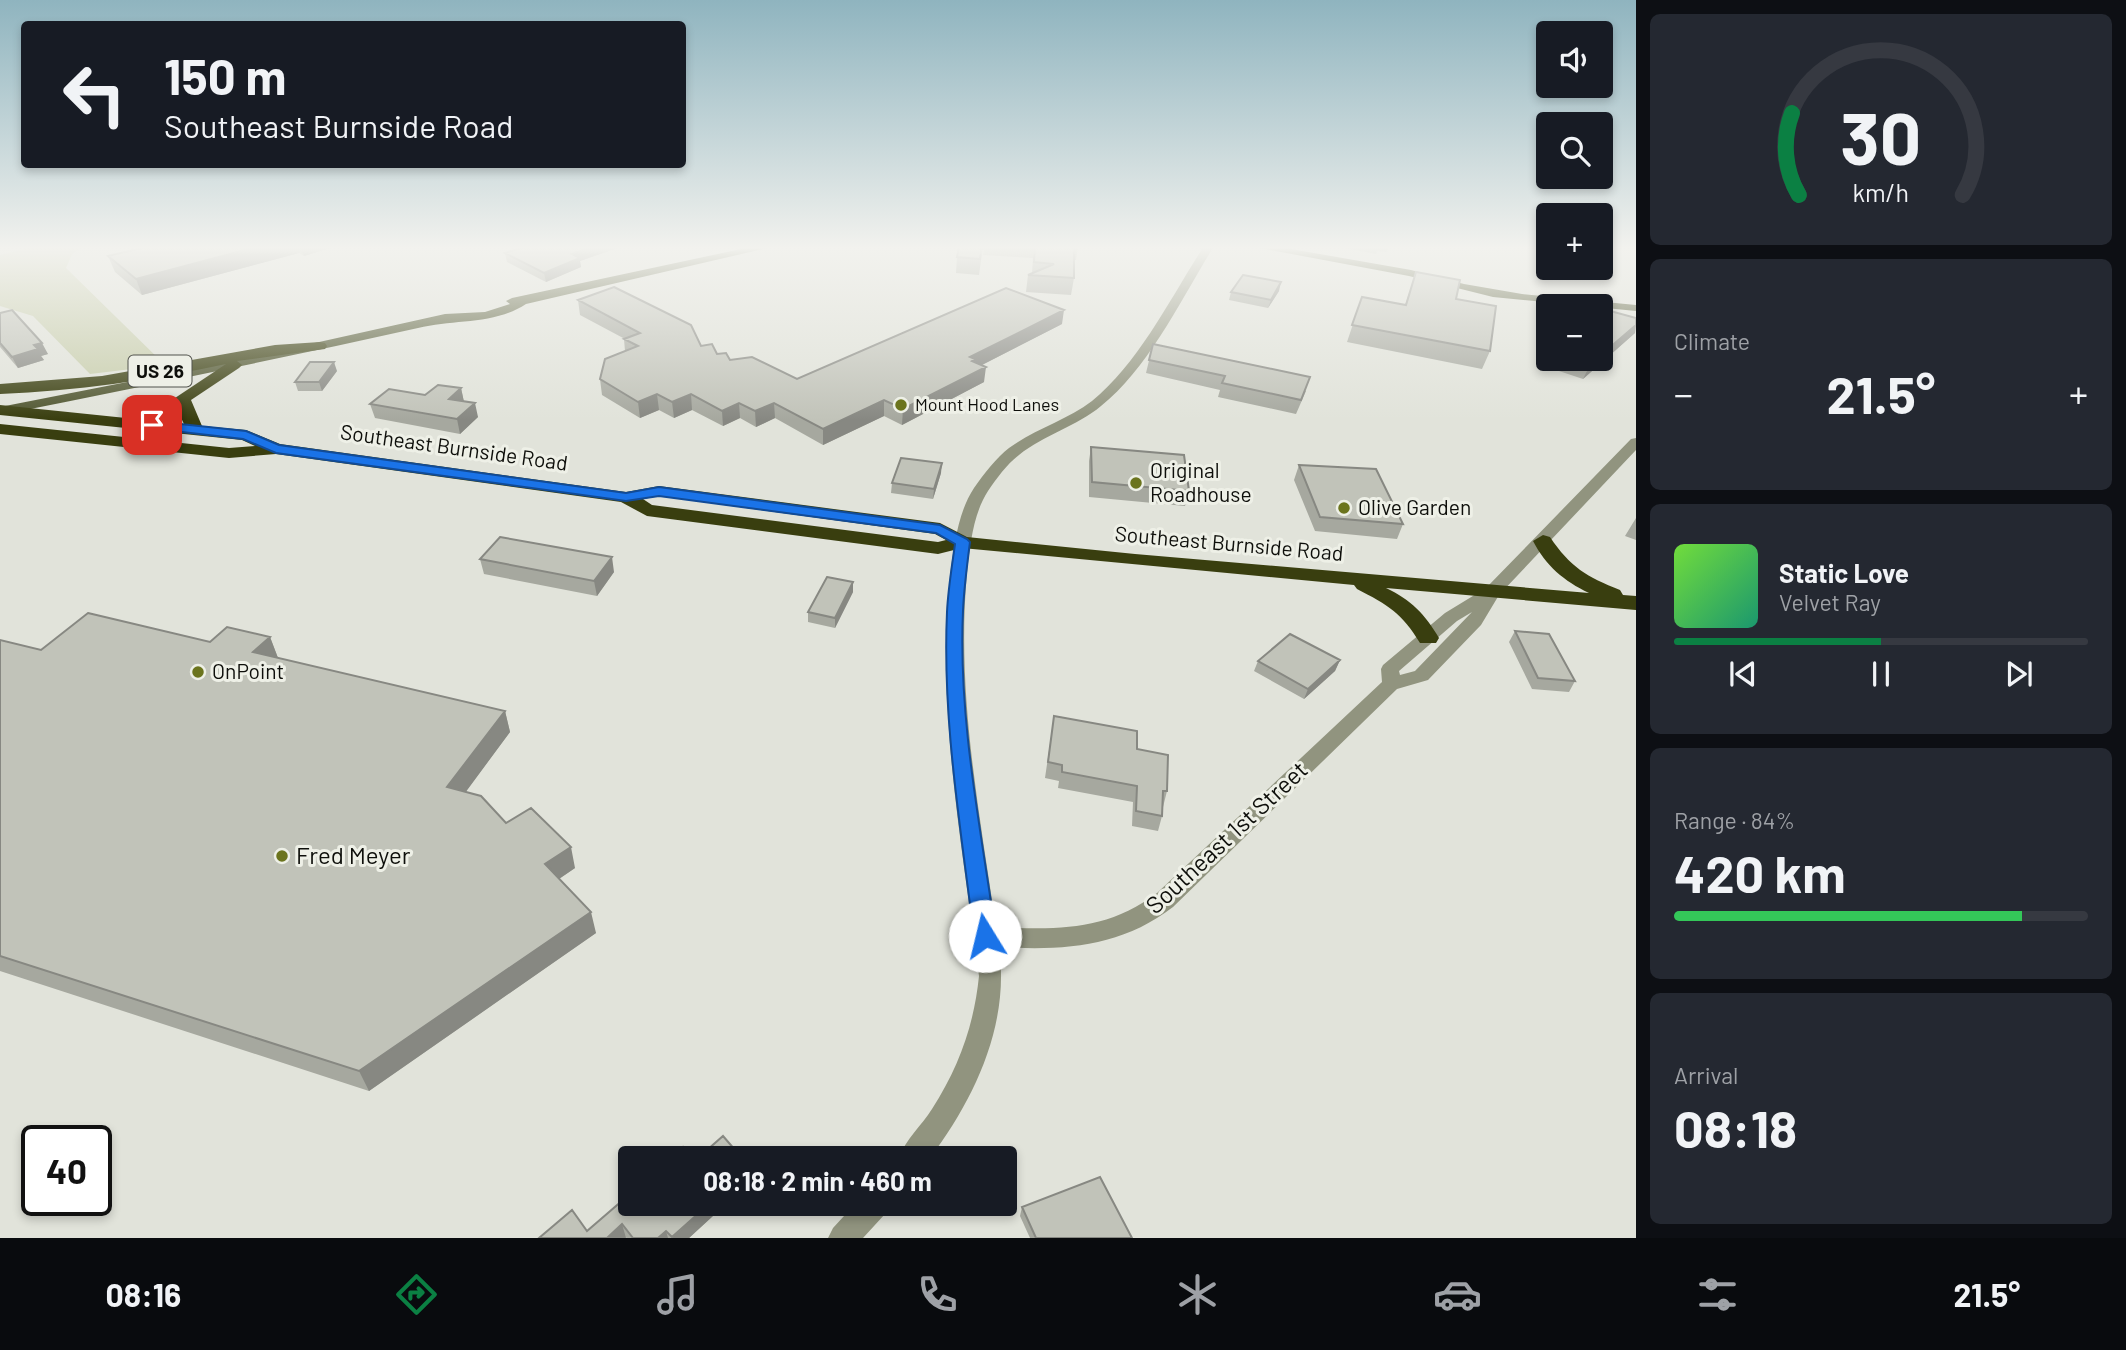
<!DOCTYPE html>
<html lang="en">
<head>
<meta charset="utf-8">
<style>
  body { margin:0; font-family:Barlow,sans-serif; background:#242831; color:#f1f3f6; height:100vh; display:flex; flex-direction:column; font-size:26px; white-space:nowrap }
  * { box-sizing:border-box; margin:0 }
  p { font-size:23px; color:#9ea1a6 }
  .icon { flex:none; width:38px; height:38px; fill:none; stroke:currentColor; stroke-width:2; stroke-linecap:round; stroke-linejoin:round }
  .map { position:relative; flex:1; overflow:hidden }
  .panel { display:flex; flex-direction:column; gap:14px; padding:14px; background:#0d0f14; width:490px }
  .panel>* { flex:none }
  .top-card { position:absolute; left:21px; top:21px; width:665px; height:147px; border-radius:7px; box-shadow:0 4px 10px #0003; background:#171b24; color:#f1f3f6; overflow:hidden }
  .tools { position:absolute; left:1536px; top:21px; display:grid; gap:14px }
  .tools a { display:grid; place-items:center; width:77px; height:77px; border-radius:7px; background:#171b24; box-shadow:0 4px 10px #0003; font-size:35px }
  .speed { position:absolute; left:21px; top:1125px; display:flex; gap:14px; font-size:35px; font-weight:700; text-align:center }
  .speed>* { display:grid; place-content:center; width:91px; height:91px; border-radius:50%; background:#171b24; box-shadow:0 4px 10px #0003; line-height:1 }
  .speed .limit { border:4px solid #111; border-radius:10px; background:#fff; color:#111 }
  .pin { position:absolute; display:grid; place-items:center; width:60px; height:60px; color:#fff; margin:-30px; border-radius:14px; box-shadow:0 4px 10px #0006 }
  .me { position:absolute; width:77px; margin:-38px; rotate:351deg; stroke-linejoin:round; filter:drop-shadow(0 0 5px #0008) }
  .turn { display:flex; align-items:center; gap:24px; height:147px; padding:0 28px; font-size:32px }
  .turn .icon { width:91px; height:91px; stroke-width:2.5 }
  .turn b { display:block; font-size:49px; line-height:60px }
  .big { font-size:52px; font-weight:700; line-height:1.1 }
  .panel .card { flex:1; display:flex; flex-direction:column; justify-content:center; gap:10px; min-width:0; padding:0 24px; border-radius:10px; background:#242831 }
  .panel .dial { align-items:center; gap:0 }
  .dial svg { height:182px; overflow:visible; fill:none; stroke:#363941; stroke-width:7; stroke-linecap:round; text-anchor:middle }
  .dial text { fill:#f1f3f6; stroke:none }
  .song { display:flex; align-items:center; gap:21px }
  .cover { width:84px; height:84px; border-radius:10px; background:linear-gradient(135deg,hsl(100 70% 55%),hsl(160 70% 35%)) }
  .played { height:7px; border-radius:4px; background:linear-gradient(90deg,#0b8043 50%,#363941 50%) }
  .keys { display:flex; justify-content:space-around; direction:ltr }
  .heat { display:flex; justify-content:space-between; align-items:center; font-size:38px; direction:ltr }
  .charge { height:10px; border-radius:5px; background:linear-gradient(90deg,#34c759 84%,#363941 0) }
  .trip { position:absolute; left:618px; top:1146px; width:399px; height:70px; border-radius:7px; background:#171b24; box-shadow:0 4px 10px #0003; font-weight:700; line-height:70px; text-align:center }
  .menu { display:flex; height:112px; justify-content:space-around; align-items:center; background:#090b0e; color:#9ea1a6 }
  .menu .icon { width:49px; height:49px }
  .menu .active { color:#0b8043 }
  .menu b { font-size:32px; color:#f1f3f6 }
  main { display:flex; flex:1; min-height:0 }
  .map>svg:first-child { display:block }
  .green { fill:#c7cdab }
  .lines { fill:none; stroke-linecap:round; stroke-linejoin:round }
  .minor { fill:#91947f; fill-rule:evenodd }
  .major { fill:#4f552f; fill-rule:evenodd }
  .highway { fill:#393e0f; fill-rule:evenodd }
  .wall { fill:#a6a89f }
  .shaded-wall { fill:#878882 }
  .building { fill:#c1c3b9; stroke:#878882; stroke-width:2 }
  .route { fill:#1a73e8; stroke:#114b97; stroke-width:2 }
  .poi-dot { fill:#6b741d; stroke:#eef0e7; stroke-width:2.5 }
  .labels { text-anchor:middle; stroke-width:6; stroke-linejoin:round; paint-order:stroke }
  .far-poi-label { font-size:18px; fill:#0e0f0b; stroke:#eef0e7; text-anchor:start }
  .shield { fill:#eef0e7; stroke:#51524d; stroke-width:2 }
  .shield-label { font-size:19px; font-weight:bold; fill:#0e0f0b }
  .street-label { font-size:21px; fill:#0e0f0b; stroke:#eef0e7 }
  .poi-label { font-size:21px; fill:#0e0f0b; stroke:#eef0e7; text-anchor:start }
  .near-street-label { font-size:24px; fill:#0e0f0b; stroke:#eef0e7 }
  .near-poi-label { font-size:24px; fill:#0e0f0b; stroke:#eef0e7; text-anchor:start }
</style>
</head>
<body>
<main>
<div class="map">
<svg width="1636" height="1238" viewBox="0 0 1636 1238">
  <rect width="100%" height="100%" fill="#e1e3da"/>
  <!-- green -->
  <path class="green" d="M36,246H85L72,254L66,268L165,365L90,374L33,316L0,306V255Z"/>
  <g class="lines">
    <!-- minor -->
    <path class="minor" d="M1204,246H1214C1182,298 1148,369 1101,406C1077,426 1044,435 1019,455C1008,463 996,479 988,491C973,514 970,546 967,573C956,692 979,809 996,927C1057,930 1107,931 1157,893L1382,682L1381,669L1383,665L1445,613L1486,588L1631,439L1636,438V450L1499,595L1481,625L1428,680L1397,689L1173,907C1121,947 1063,951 999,947C1010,1024 975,1098 930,1158H899C905,1140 922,1125 932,1109C959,1067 974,1025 979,976C962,844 936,708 950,575C954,546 958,512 974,488C983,475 997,457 1009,448C1035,429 1067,420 1092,401C1139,363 1171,297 1204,246ZM1472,612L1415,671L1400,675L1399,671L1457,621Z
      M855,1204H889L885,1214L863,1238H828L833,1228Z"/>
    <!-- major -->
    <path class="major" d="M755,246H776L526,304C494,325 454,319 418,328C279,359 140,387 0,415V407L234,361L445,314L485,312L510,304L506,301L512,298Z
      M1249,246H1274L1411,270L1464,284L1522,294L1636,305V311L1493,297L1409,276Z"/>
    <!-- highway -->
    <path class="highway" d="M320,342L325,343L327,346L325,349L237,361L242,365L239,368L191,400L202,426L246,430L280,444L626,492L659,486L940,523L967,537L1135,554L1589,593C1564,581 1546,566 1533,541L1543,535L1550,537C1570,567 1587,577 1620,590L1623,595L1636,596V610L1386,588C1411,600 1425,614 1439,638L1436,643H1420C1402,613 1388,605 1357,589L1354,585L962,548L938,554L647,516L621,502L276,454L229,458L0,434V424L229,448L255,446L242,440L0,415V405L184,424L174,403L175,398L226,364C151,380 76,391 0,394V384L102,376L275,345ZM659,496L935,534L946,540L938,542L652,505L643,499Z"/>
  </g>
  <!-- wall -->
  <path class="wall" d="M136,246H336L304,256L299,253L142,295L115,272L108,256L137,249Z
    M527,246H623L580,261L581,267L546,282L507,262L505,253Z
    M983,246L979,275L956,273L957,257Z
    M984,246H1078L1076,260H1074V278L1071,295L1026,292L1028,275L1032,274L1033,258L983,255Z
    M1344,246H1389L1387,252L1377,251L1376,254L1343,248Z
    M1416,272L1456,299L1490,351L1482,369L1347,342L1362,297L1405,305Z
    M1279,291L1268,308L1229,300L1231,292Z
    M578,300L701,346L730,360L797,379L1062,324L982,365L984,382L902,425L884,416L823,445L775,418L756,427L740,418L723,426L692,410L674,418L659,410L640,418L602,395L600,379L625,351L624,339H625L580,315Z
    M0,313L48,354L41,356L44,360L18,368L0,347Z
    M1636,318L1635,333L1583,379L1544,366L1549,355V359H1601Z
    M1153,344L1306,391L1296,414L1218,397L1220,390L1146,373Z
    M337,371L322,391H298L295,382Z
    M461,388L464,402L478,417L460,434L375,418L370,404Z
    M1091,447L1189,491L1185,506L1089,497V461Z
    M1299,465L1403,524L1397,539L1315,531L1294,480Z
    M941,473L933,499L891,493L892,483Z
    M1636,518V540L1625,536Z
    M480,559L614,572L597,596L484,574Z
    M853,582V592L835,628L808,622V612Z
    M1515,631L1575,681L1569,692L1532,689L1509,642Z
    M270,637L278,658L505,711L510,732L465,792L506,823L575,868L559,879L596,933L369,1091L0,971V640L41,650L210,642Z
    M1340,660L1335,671L1304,699L1254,671L1258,661Z
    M1054,716L1137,749L1167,791L1163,807L1162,816L1158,831L1132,826L1133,802L1058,788L1059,781L1045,778Z
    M726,1204L689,1238H627L587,1231Z
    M1022,1207L1132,1238H1030L1020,1216Z"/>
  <!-- shaded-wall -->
  <path class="shaded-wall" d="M260,246H297L299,253L142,295L136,279Z
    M301,246H336L304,256Z
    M596,246H623L580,261L581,267L546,282L544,273L572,254Z
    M1281,282L1279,291L1268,308L1271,300Z
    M1064,310L1062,324L974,369L986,367L984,382L902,425L903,409L970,357Z
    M1636,325L1635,333L1583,379L1590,365L1597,359H1601V355Z
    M42,343L48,354L41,356L44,360L18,368L12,357L34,345Z
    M334,362L337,371L322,391L319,382Z
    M461,388L464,402L449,399Z
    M657,394L659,410L640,418L638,402Z
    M691,394L692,410L674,418L672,402Z
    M884,400V416L823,445V429Z
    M475,403L478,417L460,434L457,419Z
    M739,403L740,418L723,426L722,411Z
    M774,403L775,418L756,427L755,411Z
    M942,463L941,473L933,499L934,489Z
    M612,557L614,572L597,596L594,581Z
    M853,582V592L835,628V618Z
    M270,637L278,658L253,652Z
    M1340,660L1335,671L1304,699L1308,689Z
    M505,711L510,732L454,808L447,787Z
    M571,847L575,868L550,885L545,864Z
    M591,912L596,933L369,1091L359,1071Z
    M709,1204H726L689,1238H672Z
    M622,1224L626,1238H607Z
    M666,1231L668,1238H658Z"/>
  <!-- building -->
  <path class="building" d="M140,246H260L136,279L108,256L142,248Z
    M527,246H596L572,254L580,258L544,273L505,253Z
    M959,246H982L980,259L957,257Z
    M1035,246H1074V278L1028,275L1054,264L1034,262Z
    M1416,272L1460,280L1456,299L1496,306L1490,351L1352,325L1362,297L1406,305Z
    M1243,275L1281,282L1271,300L1231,292Z
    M614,287L691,325L701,346L712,344L717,354L726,353L730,360L752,357L797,379L1006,288L1064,310L970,357L975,359L972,361L986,367L903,409L884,400L823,429L774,403L755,411L739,403L722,411L691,394L672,402L657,394L638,402L600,379L605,359L638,346L624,339L640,333L578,300Z
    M1603,309L1636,318V325L1601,355V310Z
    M12,310L42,343L34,345L38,349L12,357L0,343V313Z
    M1153,344L1310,377L1301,400L1222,383L1225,376L1149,360Z
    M1569,359H1597L1590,365Z
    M310,362H334L319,382H295Z
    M438,385L461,388L449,399L475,403L457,419L370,404L389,389L425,395Z
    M1091,447L1184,455L1189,491L1092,482Z
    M901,458L942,463L934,489L892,483Z
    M1299,465L1376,469L1403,524L1320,517Z
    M500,537L612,557L594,581L480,559Z
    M827,577L853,582L835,618L808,612Z
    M88,613L210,642L227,627L270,637L253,652L505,711L447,787L481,796L506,823L531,808L571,847L545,864L591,912L359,1071L0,956V640L41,650Z
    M1515,631L1549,634L1575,681L1538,678Z
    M1290,634L1340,660L1308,689L1258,661Z
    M1054,716L1137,731V749L1168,755L1167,791H1163L1162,816L1136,811L1137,786L1062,772V765L1048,762Z
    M723,1136L742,1158H698Z
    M683,1147L692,1158H670Z
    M1100,1177L1132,1238H1036L1022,1207Z
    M630,1194V1204H709L672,1237L666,1231L658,1238H633L622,1224L607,1238H539L572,1210L587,1231Z"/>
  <!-- sky -->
  <linearGradient id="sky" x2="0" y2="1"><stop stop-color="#8fb4bf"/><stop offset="0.59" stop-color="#f2f2ee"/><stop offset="1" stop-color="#f2f2ee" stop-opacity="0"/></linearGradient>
  <rect width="1636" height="420" fill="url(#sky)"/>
  <!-- route -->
  <path class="route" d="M152,421L246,431L279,445L626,493L659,487L940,525L967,539L970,542C967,565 964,588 963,611C958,719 981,829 996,936L993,942L985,945L978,942L974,936C961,829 942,720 947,612C948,590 952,566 955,544L936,533L659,496L626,501L276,453L243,439L147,428L145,425Z"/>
  <!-- markers -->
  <g class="poi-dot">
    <circle cx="901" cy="405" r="7"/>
    <circle cx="1136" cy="483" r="7"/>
    <circle cx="1344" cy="508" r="7"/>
    <circle cx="198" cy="672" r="7"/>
    <circle cx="282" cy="856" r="7"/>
  </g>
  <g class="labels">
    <!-- far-poi labels -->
    <g class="far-poi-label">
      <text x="915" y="411">Mount Hood Lanes</text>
    </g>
    <!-- shield labels -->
    <rect class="shield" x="128.5" y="355.5" width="63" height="31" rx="5"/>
    <g class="shield-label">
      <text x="160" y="378">US 26</text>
    </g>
    <!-- street labels -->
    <g class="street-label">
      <text transform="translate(454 448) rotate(8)" y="7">Southeast Burnside Road</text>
      <text transform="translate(1229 544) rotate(5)" y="7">Southeast Burnside Road</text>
    </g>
    <!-- poi labels -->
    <g class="poi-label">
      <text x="1150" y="478">Original<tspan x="1150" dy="24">Roadhouse</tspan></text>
      <text x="1358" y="515">Olive Garden</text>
      <text x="212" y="679">OnPoint</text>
    </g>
    <!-- near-street labels -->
    <g class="near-street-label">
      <text transform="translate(1227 838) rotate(-43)" y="8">Southeast 1st Street</text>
    </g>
    <!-- near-poi labels -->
    <g class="near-poi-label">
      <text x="296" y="864">Fred Meyer</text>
    </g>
  </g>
</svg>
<div class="tools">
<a><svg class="icon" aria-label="sound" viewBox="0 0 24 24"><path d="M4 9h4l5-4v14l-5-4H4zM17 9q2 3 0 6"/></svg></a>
<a><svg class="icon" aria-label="search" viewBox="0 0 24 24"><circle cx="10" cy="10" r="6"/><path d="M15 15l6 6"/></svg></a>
<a>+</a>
<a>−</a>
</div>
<div class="speed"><div class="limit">40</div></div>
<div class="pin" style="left:152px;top:425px;background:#d93025"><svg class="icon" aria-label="arrive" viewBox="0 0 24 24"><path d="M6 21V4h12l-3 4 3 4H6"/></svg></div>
<svg class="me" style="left:985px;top:936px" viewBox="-20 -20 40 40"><circle r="19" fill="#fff"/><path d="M0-13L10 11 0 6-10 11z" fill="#1a73e8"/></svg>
<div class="trip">08:18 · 2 min · 460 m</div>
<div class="top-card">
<div class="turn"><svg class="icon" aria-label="left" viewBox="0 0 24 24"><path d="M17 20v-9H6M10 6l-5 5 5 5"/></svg><div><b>150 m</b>Southeast Burnside Road</div></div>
</div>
</div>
<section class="panel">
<div class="card dial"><svg viewBox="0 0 100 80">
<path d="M14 69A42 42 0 1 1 86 69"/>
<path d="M14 69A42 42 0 0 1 11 33" stroke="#0b8043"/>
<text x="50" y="56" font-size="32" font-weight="700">30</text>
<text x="50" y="72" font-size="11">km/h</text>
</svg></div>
<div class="card"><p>Climate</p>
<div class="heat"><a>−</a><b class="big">21.5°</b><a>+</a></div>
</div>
<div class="card">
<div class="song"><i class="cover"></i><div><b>Static Love</b><p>Velvet Ray</p></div></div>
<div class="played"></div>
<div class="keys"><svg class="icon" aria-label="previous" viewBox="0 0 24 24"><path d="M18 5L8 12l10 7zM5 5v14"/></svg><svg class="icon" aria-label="pause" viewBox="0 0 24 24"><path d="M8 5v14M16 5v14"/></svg><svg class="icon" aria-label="next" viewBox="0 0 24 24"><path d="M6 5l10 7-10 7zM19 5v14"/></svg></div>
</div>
<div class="card"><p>Range · 84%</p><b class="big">420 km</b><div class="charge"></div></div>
<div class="card"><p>Arrival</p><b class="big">08:18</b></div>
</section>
</main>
<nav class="menu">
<b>08:16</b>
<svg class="icon active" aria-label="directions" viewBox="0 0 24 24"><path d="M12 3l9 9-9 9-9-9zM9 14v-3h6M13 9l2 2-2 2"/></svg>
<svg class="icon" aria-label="music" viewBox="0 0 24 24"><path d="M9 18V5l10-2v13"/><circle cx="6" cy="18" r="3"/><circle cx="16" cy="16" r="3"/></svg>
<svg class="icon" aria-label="phone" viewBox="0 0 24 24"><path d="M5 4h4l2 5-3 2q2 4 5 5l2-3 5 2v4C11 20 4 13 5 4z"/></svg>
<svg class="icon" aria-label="climate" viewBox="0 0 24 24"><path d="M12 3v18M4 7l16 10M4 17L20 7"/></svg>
<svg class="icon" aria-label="car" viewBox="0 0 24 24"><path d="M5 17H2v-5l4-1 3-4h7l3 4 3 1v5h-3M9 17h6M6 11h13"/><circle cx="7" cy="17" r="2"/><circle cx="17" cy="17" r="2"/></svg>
<svg class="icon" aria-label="filters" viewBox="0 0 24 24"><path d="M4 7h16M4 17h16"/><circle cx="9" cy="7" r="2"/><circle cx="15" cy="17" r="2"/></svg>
<b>21.5°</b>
</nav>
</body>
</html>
